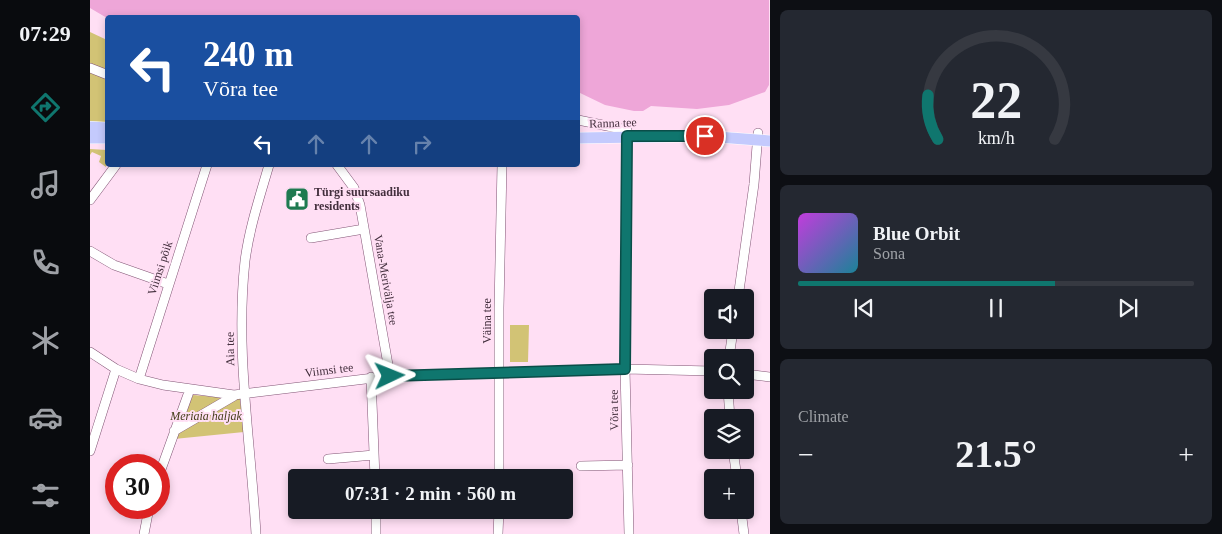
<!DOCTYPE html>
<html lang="en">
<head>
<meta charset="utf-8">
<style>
  body { margin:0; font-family:"Times New Roman",serif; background:#242831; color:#f1f3f6; height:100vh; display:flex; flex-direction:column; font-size:19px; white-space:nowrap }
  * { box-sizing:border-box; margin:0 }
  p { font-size:16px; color:#9ea1a6 }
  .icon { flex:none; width:28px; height:28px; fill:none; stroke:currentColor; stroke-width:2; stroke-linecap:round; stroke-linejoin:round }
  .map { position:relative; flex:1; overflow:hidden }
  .drawer { display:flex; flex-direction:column; gap:10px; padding:10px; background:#0d0f14; width:452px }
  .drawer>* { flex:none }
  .hud { position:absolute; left:15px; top:15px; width:475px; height:152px; border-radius:5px; box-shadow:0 2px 8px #0003; background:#1a4fa0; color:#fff; overflow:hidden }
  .tools { position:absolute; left:614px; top:289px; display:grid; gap:10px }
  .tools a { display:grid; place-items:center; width:50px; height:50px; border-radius:5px; background:#171b24; box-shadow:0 2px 8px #0003; font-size:25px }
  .speed { position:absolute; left:15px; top:454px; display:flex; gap:10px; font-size:25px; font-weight:700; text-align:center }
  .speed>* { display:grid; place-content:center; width:65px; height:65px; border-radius:50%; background:#171b24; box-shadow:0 2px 8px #0003; line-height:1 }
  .speed .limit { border:8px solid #d22; background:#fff; color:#111 }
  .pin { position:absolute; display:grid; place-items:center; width:42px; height:42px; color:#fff; margin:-21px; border:2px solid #fff; border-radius:50%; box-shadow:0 1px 5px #0007 }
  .me { position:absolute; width:55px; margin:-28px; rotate:88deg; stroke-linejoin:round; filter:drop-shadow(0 0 4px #0008) }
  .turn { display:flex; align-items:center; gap:18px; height:105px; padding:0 15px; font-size:22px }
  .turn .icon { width:65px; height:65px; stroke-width:2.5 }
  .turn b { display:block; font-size:35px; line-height:42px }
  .lanes { display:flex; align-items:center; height:48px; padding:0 15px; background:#0003; justify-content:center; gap:25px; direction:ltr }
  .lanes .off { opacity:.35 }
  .big { font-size:38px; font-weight:800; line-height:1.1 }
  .drawer .widget { flex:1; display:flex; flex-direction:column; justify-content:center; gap:8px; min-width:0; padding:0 18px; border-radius:8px; background:#242831 }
  .drawer .dial { align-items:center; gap:0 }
  .dial svg { height:130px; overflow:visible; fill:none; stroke:#363941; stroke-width:7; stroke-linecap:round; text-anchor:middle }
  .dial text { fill:#f1f3f6; stroke:none }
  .song { display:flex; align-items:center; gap:15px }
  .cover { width:60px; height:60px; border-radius:8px; background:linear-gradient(135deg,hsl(290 70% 55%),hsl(190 70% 35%)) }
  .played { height:5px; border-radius:2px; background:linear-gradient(90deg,#0f766e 65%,#363941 65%) }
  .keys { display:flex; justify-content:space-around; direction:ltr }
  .heat { display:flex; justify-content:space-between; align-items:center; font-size:28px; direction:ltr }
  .trip { position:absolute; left:198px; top:469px; width:285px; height:50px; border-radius:5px; background:#171b24; box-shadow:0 2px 8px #0003; font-weight:800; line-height:50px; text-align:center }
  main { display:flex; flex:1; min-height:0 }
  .menu { display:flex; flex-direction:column; width:90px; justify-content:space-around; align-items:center; background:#090b0e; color:#9ea1a6 }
  .menu .icon { width:35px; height:35px }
  .menu .active { color:#0f766e }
  .menu b { font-size:22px; color:#f1f3f6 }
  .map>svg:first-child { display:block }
  .green { fill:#d2c375 }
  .water { fill:#eea6d8 }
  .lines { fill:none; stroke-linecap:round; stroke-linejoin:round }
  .minor-casing { stroke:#825575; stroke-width:10 }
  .major-casing { stroke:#fff; stroke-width:12 }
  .minor { stroke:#fff; stroke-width:9 }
  .major { stroke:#c4cafd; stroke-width:11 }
  .route-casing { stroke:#0a4d48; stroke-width:12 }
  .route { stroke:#0f766e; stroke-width:9 }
  .labels { text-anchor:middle; stroke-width:4; stroke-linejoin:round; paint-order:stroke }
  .street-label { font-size:12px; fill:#432f3d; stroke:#ffdff4 }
  .poi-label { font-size:12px; font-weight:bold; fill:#432f3d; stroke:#ffdff4; text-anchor:start }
  .park-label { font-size:12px; font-style:italic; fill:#443d19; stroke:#ffdff4 }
</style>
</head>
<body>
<main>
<nav class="menu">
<b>07:29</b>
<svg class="icon active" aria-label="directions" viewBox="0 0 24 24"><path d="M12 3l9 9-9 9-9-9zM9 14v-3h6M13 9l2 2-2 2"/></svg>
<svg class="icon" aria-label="music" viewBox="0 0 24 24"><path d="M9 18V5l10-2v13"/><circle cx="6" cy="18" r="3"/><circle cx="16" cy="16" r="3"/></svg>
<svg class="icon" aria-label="phone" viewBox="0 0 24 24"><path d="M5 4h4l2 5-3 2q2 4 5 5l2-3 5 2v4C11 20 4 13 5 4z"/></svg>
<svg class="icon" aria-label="climate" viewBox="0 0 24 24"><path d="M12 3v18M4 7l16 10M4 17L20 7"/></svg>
<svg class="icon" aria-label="car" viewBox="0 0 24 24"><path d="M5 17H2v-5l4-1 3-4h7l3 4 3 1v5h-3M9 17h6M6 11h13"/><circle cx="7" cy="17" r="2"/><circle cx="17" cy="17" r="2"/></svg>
<svg class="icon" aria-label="filters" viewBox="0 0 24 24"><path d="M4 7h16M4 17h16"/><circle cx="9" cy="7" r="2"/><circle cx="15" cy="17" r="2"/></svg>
</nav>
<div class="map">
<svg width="680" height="534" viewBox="0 0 680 534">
  <rect width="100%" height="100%" fill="#ffdff4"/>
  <!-- green -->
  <path class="green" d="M0,32L17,40V71L0,65Z
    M0,71L17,77V124L0,123Z
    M0,149L17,150L16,167L9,162L11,156L2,152L0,155Z
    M420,325H439L438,362H420Z
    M103,395L150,399L154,432L84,439Z"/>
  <!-- water -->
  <path class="water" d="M0,0H679V85L675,92L639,105L607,109L561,106L553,111H544L515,105L488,92V18H17L0,8Z"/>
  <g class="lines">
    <!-- minor casing -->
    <g class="minor-casing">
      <path id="minor" d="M0,68L18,75
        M488,120L537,130L535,369L539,534
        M247,165L264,188L270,205L300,376
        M0,200L26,165
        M221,238L274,229
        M0,251L24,265L78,284
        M648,298L664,184L668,133
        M0,352L26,369L49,379L73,385L144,395L300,376L535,369L622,371
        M639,358L643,330
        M655,374L680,377
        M281,377L285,478
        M49,379L117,165
        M638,390L640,418
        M84,431L144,396
        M643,450L647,478
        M0,451L26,369
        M238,459L284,455
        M491,466L538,465
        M69,475L100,389
        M409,478V308L412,165
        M286,510V534
        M651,510L654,534
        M54,534L59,508
        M166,534C161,443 145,352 155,261C159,229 170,196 179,165
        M408,534L409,510"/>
    </g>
    <!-- major casing -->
    <g class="major-casing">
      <path id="major" d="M0,127L18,128
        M0,138H18
        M488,138L615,136L680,141"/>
    </g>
    <!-- minor -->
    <use href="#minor" class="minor"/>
    <!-- major -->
    <use href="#major" class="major"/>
  </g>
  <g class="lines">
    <!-- route casing -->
    <g class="route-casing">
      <path id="route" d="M300,376L535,369L537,136H615"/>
    </g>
    <!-- route -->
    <use href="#route" class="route"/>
  </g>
  <!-- icons -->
  <defs>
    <g id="civic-square" transform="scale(1.25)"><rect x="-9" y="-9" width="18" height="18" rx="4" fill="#1e7a50" stroke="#ffdff4"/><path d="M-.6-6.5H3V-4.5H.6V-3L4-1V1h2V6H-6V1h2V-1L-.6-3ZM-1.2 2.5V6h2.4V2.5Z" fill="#fff"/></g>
  </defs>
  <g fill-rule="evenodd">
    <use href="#civic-square" x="207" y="199"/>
  </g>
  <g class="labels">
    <!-- street labels -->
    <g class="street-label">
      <text transform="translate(523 123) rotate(-2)" y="4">Ranna tee</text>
      <text transform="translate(70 268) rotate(-72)" y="4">Viimsi põik</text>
      <text transform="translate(296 280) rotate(80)" y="4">Vana-Merivälja tee</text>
      <text transform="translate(397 321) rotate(-90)" y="4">Väina tee</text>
      <text transform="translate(140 349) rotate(-91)" y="4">Aia tee</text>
      <text transform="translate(239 370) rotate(-7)" y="4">Viimsi tee</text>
      <text transform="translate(524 410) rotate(-91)" y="4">Võra tee</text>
    </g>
    <!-- poi labels -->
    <g class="poi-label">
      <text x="224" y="196">Türgi suursaadiku<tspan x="224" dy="14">residents</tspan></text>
    </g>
    <!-- park labels -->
    <g class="park-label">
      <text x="116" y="420">Meriaia haljak</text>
    </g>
  </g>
</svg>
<div class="tools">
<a><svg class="icon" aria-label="sound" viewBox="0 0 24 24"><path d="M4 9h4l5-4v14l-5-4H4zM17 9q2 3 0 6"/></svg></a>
<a><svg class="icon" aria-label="search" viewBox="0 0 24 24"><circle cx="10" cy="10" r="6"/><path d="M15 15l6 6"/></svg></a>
<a><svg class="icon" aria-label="layers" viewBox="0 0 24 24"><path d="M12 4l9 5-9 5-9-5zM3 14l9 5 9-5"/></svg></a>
<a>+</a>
</div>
<div class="speed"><div class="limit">30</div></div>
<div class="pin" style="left:615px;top:136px;background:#d93025"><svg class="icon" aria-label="arrive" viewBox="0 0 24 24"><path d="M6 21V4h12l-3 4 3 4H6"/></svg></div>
<svg class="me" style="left:300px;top:376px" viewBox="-20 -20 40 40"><path d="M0-17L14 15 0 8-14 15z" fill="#0f766e" stroke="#fff" stroke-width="4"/></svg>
<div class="trip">07:31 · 2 min · 560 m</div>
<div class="hud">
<div class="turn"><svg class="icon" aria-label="left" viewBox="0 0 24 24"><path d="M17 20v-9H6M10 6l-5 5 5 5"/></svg><div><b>240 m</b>Võra tee</div></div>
<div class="lanes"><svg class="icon" aria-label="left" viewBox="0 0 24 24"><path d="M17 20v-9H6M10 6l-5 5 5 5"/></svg><svg class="icon off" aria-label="ahead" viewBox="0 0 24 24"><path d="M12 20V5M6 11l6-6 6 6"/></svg><svg class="icon off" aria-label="ahead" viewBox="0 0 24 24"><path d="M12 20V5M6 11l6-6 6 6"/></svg><svg class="icon off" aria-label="right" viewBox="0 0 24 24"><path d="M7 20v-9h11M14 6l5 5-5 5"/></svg></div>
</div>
</div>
<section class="drawer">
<div class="widget dial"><svg viewBox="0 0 100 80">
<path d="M14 69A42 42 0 1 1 86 69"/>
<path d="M14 69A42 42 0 0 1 8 42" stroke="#0f766e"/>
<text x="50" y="56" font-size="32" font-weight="700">22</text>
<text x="50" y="72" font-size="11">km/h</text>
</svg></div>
<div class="widget">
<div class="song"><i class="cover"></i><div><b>Blue Orbit</b><p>Sona</p></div></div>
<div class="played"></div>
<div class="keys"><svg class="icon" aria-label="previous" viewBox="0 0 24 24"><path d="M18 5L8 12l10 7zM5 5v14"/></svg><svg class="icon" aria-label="pause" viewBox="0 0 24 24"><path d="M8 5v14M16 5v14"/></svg><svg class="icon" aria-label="next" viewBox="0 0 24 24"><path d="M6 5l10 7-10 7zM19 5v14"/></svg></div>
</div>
<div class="widget"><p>Climate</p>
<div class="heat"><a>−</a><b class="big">21.5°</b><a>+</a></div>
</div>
</section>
</main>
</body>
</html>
